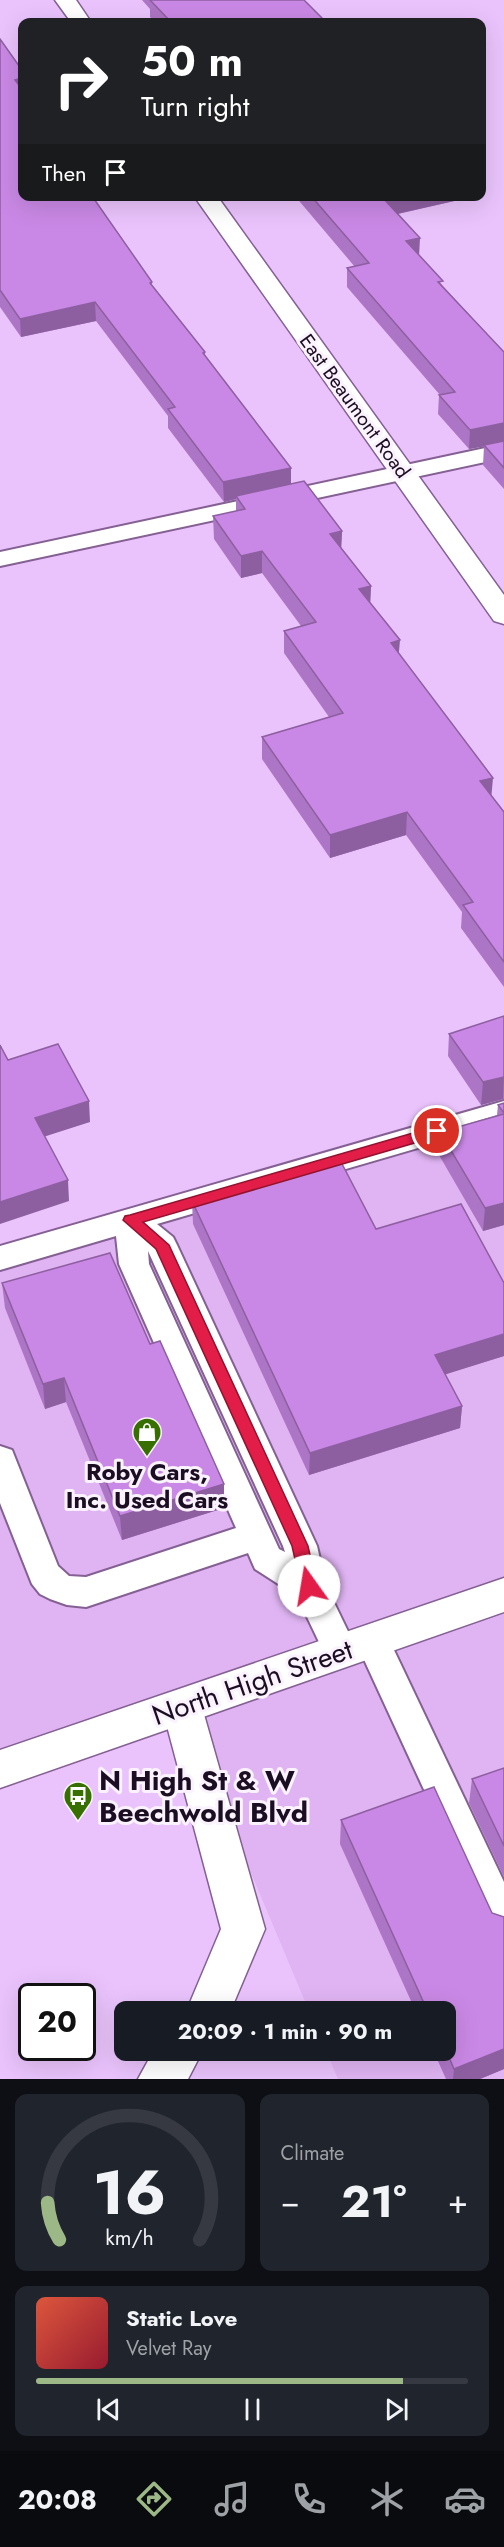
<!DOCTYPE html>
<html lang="en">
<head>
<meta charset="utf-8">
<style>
  body { margin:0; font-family:Jost,sans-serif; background:#20242c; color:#f1f3f6; height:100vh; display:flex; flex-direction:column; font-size:22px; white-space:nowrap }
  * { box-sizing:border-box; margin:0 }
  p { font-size:20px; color:#9ea1a6 }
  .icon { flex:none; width:33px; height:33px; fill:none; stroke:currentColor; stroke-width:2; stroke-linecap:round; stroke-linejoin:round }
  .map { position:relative; height:2079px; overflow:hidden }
  .drawer { display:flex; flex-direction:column; gap:15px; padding:15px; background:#0d0f14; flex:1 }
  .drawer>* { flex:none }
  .banner { position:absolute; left:18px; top:18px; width:468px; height:183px; border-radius:12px; box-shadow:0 6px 24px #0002; background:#202124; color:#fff; overflow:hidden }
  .speed { position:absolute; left:18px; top:1983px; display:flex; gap:12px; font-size:30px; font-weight:700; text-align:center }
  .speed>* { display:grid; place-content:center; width:78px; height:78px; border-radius:50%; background:#171b24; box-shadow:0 6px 24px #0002; line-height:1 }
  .speed .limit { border:3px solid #111; border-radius:9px; background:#fff; color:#111 }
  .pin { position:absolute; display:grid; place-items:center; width:51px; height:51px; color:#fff; margin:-26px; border:3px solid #fff; border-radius:50%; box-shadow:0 2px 6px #0007 }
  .me { position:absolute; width:66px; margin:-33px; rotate:347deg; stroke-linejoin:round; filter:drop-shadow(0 0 4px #0008) }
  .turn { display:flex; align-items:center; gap:21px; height:126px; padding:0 24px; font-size:27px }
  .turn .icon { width:78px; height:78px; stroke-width:2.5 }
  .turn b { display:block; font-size:42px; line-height:51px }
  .then { display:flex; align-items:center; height:57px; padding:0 24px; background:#0003; gap:12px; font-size:22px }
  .big { font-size:45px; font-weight:700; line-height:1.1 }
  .drawer .card { flex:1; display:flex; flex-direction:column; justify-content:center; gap:9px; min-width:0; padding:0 21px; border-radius:12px; background:#20242c }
  .drawer .dial { align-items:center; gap:0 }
  .dial svg { height:156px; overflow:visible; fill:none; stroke:#363941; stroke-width:7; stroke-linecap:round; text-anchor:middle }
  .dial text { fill:#f1f3f6; stroke:none }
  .song { display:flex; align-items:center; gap:18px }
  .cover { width:72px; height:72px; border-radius:9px; background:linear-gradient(135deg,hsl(10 70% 55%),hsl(350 70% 35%)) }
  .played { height:6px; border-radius:3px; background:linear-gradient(90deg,#9db887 85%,#363941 85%) }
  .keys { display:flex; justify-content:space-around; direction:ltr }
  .heat { display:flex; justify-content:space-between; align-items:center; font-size:33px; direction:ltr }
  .drawer .tiles { flex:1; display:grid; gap:15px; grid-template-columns:1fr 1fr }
  .card:last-child { grid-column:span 2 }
  .trip { position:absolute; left:114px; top:2001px; width:342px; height:60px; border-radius:12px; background:#171b24; box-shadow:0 6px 24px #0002; font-weight:700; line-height:60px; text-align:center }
  .tabs { display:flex; height:96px; justify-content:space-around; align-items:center; background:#090b0e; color:#9ea1a6 }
  .tabs .icon { width:42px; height:42px }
  .tabs .on { color:#9db887 }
  .tabs b { font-size:27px; color:#f1f3f6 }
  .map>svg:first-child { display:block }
  .built { fill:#e0b4f3 }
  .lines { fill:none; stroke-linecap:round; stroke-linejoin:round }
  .service-casing { stroke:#846093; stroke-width:4 }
  .minor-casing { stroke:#846093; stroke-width:3 }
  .primary-casing { stroke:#846093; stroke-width:3 }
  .service { fill:#fff; fill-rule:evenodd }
  .minor { fill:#fff; fill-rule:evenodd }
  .primary { fill:#fff; fill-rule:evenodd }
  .wall { fill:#ad75c5 }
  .shaded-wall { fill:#8d5fa0 }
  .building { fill:#c988e5; stroke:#8d5fa0; stroke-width:1.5 }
  .route { fill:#e11d48; stroke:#92132f; stroke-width:1.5 }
  .labels { text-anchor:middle; stroke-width:6; stroke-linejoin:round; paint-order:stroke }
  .far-street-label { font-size:20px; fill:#1c0e22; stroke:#faf2fd }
  .poi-label { font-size:24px; font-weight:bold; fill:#1c0e22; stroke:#faf2fd }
  .near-street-label { font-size:28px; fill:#1c0e22; stroke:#faf2fd }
  .near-poi-label { font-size:28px; font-weight:bold; fill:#1c0e22; stroke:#faf2fd; text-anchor:start }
</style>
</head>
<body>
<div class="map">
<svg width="504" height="2079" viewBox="0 0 504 2079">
  <rect width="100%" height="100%" fill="#eac3fc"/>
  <!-- built -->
  <path class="built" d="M504,1112V2079H338L326,2051L446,2050V2012L309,2011L183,1711L0,1775V1258Z"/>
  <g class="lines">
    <!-- service casing -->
    <g class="service-casing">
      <path id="service" d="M504,444V458L0,566V552Z
        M504,1101V1123L157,1224L173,1237L177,1245L317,1546L326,1586L358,1652L353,1663L341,1667L329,1663L297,1596L255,1569L248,1553L86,1607L67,1605L50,1599L40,1594L32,1584L0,1503V1446L12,1450L58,1566L69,1576L86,1577L236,1528L119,1264L116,1236L0,1270V1246ZM148,1251L283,1546L285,1552L279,1549L149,1264Z
        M372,1625L384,1629L504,1882V1940L491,1935L355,1640L360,1629Z"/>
    </g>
    <!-- minor casing -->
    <g class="minor-casing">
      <path id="minor" d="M55,0H76L91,22H71Z
        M194,196H217L504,595V624L494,621Z
        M185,1688L199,1693L205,1706L203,1711L265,1929L230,2012H186L221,1929L163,1711L171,1693Z
        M154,2050H203L188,2079H138Z"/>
    </g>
    <!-- primary casing -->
    <g class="primary-casing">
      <path id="primary" d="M504,1578V1612L0,1788V1750Z"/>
    </g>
    <!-- service -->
    <use href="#service" class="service"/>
    <!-- minor -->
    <use href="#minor" class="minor"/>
    <!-- primary -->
    <use href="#primary" class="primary"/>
  </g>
  <!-- wall -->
  <path class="wall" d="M142,0H304L323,19V22H155L150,17V9Z
    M0,39L22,196L152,282V285L205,352V356L291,468V484L342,531L341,548L371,586L370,603L399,653L491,795L504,812V987L461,928L462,912L406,835L330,858L262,759V737L329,717L284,653V631L301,626L262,573L241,578L214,539L213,516L236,511V499L224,502L168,428V416L96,321L21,337L0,307Z
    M295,196H463V199L398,214L419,255L443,286L504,352V489L483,465L484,446L469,449L438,414L439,395H440L347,287V268L355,267Z
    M504,1016V1099L481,1105L448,1056L449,1034Z
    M504,1103V1225L483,1231L439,1155L440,1132L497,1115L498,1105Z
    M192,1201L376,1229L504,1283V1356L445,1374L462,1406L460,1428L309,1475L193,1224Z
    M2,1283L150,1344L224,1508L122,1540L66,1402L45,1409L5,1308Z
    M504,1768V1877L469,1803L472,1779Z
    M341,1820L492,1913L504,1917V2069L480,2079H446L433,2050H446V2012H416L340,1844Z"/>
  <!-- shaded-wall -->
  <path class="shaded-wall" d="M323,19V22H307Z
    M22,78V97L15,80Z
    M394,196H463V199L383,217L384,199Z
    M420,238L419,257L406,241Z
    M95,302L96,321L21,337L20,319Z
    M504,423V443L469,449L470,430Z
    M291,468V487L236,496V499L224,502L223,482Z
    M342,531L341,553L330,534Z
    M262,551V573L241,578V556Z
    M371,586L370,608L359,589Z
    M400,640L398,663L391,643Z
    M493,778L491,800L480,781Z
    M407,812L406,835L330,858V835Z
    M504,1077L503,1099L481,1105L483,1082Z
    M89,1101L90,1122L37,1139L35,1118Z
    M68,1180L69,1201L0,1224V1202Z
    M504,1203V1225L483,1231L485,1208Z
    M504,1334V1356L434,1378L435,1355Z
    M64,1378L66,1402L45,1409L43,1384Z
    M462,1406L460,1428L309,1475L310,1453Z
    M224,1484V1508L122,1540L120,1516Z
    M504,2049V2069L480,2079H453L454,2069Z"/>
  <!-- building -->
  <path class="building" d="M150,0H304L323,19L307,22H171Z
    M0,39L22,70V78L15,80L22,89V196H92L152,282L150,283L205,352L203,353L291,468L223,482L168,409L175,407L95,302L20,319L0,290Z
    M311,196H394L384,199L420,238L406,241L443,281L438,282L504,352V423L470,430L439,395L455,392L347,268L369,263Z
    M504,441V468L484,445Z
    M304,481L342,531L330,534L371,586L359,589L400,640L391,643L493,778L480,781L504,812V962L463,905L473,902L407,812L330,835L262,737L343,713L284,631L316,622L262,551L241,556L213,516L245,509L236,496Z
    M504,1016V1077L483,1082L449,1034Z
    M58,1044L89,1101L35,1118L68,1180L0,1202V1045L8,1060Z
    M504,1103V1113L498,1105Z
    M504,1114V1203L485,1208L440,1132Z
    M340,1160L376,1229L461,1204L504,1283V1334L435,1355L462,1406L310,1453L192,1201Z
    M110,1253L150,1344L160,1341L224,1484L120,1516L64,1378L43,1384L2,1283Z
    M504,1768V1846L472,1779Z
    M434,1787L492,1913L504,1917V2049L454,2069L446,2050V2012H428L341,1820Z"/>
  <!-- route -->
  <path class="route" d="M437,1126L442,1127L444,1131L442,1135L143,1222L169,1245L308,1546L317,1586L315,1591L309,1593L304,1591L301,1586L292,1546L156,1249L123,1220L125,1216L130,1215Z"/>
  <!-- icons -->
  <defs>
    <g id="shop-pin" transform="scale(1.5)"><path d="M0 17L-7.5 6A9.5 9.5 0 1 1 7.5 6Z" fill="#377000" stroke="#faf2fd"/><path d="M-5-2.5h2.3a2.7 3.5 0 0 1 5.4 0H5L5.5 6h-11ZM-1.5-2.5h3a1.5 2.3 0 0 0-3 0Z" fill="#fff"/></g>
    <g id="bus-pin" transform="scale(1.5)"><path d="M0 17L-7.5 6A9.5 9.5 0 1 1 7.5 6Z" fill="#377000" stroke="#faf2fd"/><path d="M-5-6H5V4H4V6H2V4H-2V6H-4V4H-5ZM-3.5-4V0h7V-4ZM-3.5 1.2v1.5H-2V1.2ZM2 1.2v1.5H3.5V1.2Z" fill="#fff"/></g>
  </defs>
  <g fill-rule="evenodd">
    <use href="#shop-pin" x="147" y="1432"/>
    <use href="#bus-pin" x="78" y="1796"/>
  </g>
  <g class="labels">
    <!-- far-street labels -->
    <g class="far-street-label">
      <text transform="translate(355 406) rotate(54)" y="7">East Beaumont Road</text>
    </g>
    <!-- poi labels -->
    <g class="poi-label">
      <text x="147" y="1480">Roby Cars,<tspan x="147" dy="28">Inc. Used Cars</tspan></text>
    </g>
    <!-- near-street labels -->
    <g class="near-street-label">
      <text transform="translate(252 1682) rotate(-19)" y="10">North High Street</text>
    </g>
    <!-- near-poi labels -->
    <g class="near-poi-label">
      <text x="99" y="1790">N High St &amp; W<tspan x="99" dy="32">Beechwold Blvd</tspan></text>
    </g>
  </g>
</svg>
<div class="speed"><div class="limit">20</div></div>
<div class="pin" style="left:437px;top:1131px;background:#d93025"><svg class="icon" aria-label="arrive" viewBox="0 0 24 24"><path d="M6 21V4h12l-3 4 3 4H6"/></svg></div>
<svg class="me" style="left:309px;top:1586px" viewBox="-20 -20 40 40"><circle r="19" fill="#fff"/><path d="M0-13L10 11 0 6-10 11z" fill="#e11d48"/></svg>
<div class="trip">20:09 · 1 min · 90 m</div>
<div class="banner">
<div class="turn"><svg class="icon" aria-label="right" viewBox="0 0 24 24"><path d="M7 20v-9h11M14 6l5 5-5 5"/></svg><div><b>50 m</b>Turn right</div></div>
<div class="then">Then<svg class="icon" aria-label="arrive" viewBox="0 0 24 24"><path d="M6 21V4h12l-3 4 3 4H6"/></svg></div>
</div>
</div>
<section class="drawer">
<div class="tiles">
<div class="card dial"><svg viewBox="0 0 100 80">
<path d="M14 69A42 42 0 1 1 86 69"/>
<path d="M14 69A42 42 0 0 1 8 50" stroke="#9db887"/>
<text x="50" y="56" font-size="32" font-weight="700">16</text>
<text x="50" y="72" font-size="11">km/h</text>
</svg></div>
<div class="card"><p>Climate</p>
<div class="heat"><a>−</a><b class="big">21°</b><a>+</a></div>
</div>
<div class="card">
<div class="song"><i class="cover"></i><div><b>Static Love</b><p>Velvet Ray</p></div></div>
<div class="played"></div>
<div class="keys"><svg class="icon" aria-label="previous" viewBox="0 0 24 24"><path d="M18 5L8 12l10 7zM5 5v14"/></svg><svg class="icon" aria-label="pause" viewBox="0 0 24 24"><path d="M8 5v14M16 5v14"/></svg><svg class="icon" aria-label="next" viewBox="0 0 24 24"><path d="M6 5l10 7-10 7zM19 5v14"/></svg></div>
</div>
</div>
</section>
<nav class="tabs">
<b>20:08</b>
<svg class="icon on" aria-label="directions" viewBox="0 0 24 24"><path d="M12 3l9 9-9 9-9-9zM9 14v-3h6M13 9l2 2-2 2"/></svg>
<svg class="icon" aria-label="music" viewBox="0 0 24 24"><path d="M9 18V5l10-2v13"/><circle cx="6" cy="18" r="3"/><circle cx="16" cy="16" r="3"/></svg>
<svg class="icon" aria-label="phone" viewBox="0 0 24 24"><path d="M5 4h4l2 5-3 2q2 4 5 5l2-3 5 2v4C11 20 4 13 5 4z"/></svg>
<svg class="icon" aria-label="climate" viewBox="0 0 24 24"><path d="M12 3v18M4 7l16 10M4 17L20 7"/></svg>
<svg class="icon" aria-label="car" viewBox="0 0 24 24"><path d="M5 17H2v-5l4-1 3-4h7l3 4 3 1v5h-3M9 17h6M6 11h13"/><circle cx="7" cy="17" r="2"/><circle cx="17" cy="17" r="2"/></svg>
</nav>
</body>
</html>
